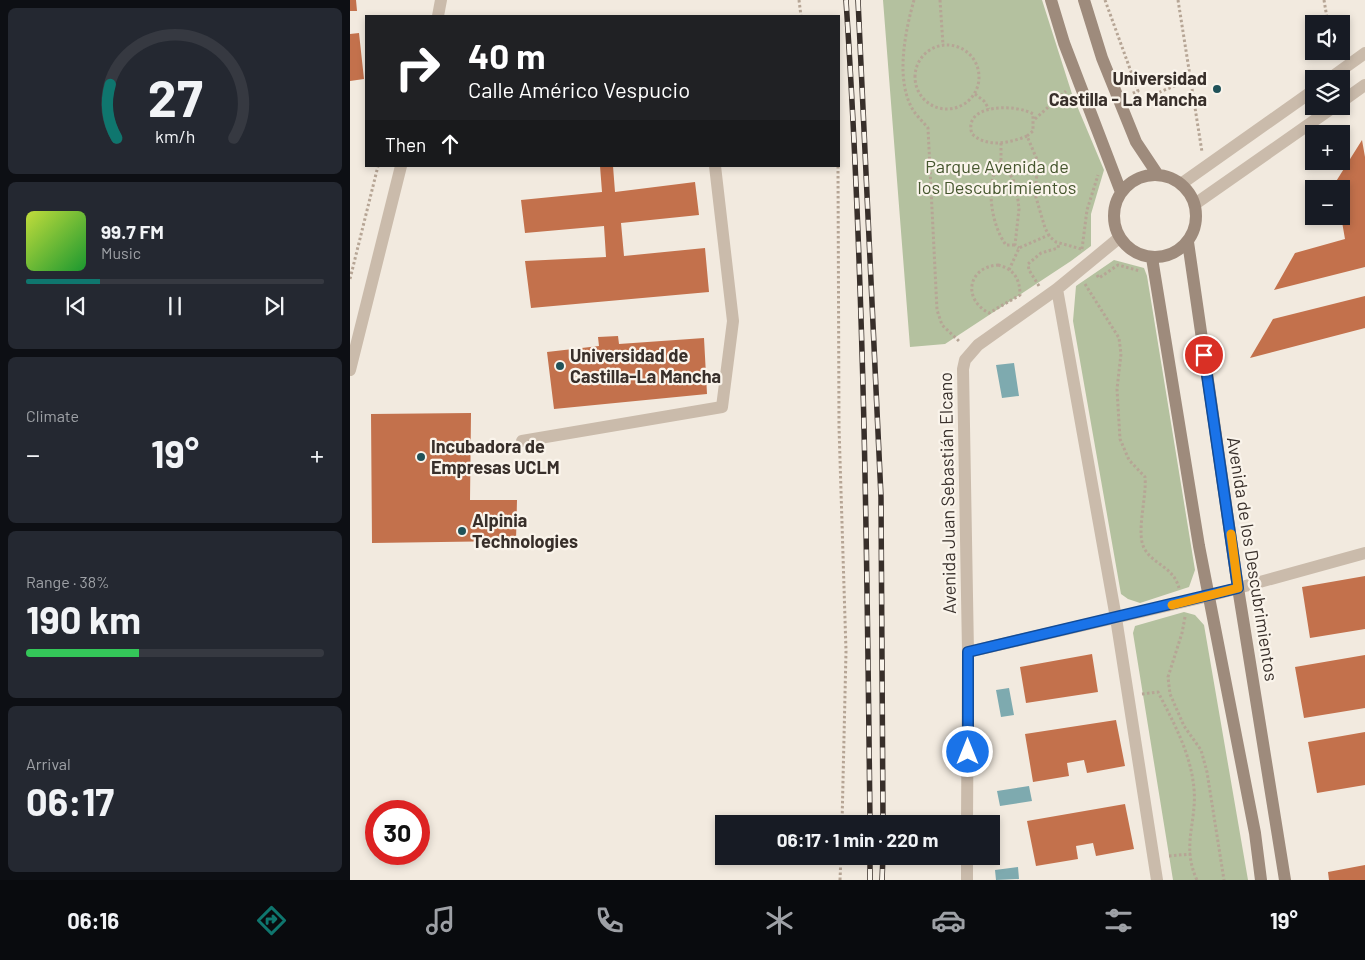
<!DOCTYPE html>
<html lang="en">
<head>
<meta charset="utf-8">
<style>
  body { margin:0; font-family:Barlow,sans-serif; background:#242831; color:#f1f3f6; height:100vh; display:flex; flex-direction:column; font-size:19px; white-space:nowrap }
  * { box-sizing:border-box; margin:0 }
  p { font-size:16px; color:#9ea1a6 }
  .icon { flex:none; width:28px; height:28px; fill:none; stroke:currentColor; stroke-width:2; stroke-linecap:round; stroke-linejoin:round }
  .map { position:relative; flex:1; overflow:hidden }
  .drawer { display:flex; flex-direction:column; gap:8px; padding:8px; background:#0d0f14; width:350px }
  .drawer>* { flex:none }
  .banner { position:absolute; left:15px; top:15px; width:475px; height:152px; border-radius:0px; box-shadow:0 2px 8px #0003; background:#202124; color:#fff; overflow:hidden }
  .buttons { position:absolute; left:955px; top:15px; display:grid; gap:10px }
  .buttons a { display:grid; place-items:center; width:45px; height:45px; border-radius:0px; background:#171b24; box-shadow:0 2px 8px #0003; font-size:25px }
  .speed { position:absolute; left:15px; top:800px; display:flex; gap:10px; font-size:25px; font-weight:700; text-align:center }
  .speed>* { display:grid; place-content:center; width:65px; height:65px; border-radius:50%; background:#171b24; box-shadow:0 2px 8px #0003; line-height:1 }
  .speed .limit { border:8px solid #d22; background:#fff; color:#111 }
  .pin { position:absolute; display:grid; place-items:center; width:42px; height:42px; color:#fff; margin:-21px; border:2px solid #fff; border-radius:50%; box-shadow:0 1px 5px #0007 }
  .me { position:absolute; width:55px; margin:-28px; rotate:0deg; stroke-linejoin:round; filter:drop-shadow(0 0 4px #0008) }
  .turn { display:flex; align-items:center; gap:18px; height:105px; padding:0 20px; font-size:22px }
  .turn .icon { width:65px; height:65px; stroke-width:2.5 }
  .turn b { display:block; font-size:35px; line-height:42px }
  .then { display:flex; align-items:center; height:48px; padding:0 20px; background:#0003; gap:10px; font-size:19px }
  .big { font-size:38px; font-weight:700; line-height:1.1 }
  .drawer .widget { flex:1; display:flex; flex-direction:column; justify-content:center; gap:8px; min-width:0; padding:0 18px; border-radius:8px; background:#242831 }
  .drawer .dial { align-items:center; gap:0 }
  .dial svg { height:130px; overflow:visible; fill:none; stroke:#363941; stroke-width:7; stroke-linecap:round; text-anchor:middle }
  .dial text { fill:#f1f3f6; stroke:none }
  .song { display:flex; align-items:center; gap:15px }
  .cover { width:60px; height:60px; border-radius:8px; background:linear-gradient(135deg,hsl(70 70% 55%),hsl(130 70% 35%)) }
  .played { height:5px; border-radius:2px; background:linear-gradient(90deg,#0f766e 25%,#363941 25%) }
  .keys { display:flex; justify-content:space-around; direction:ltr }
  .heat { display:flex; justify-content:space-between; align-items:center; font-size:28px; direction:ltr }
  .charge { height:8px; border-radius:4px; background:linear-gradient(90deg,#34c759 38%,#363941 0) }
  .trip { position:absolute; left:365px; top:815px; width:285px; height:50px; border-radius:0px; background:#171b24; box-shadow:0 2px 8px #0003; font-weight:700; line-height:50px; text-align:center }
  .menu { display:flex; height:80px; justify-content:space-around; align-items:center; background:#090b0e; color:#9ea1a6 }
  .menu .icon { width:35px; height:35px }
  .menu .current { color:#0f766e }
  .menu b { font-size:22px; color:#f1f3f6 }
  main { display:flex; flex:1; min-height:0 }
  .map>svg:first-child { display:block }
  .green { fill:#b4c19f }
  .water { fill:#7eaaaf }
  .building { fill:#c3714c }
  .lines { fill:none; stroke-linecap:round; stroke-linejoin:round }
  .path { stroke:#b6a595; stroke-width:3; stroke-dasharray:2.5 2.5; stroke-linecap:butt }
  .street { stroke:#cabbab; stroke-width:12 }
  .secondary { stroke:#9e8b7c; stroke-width:12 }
  .rail-casing { stroke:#382f2a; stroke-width:5.5 }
  .rail { stroke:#faf4eb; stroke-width:4; stroke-dasharray:11; stroke-linecap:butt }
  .route-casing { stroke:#114b97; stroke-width:12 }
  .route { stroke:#1a73e8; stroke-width:9 }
  .slow { stroke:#f59e0b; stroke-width:9 }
  .poi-dot { fill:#205259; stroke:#faf4eb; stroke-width:2 }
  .labels { text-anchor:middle; stroke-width:4.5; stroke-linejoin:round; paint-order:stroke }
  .poi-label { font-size:18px; font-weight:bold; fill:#382f2a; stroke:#faf4eb; text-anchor:start }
  .park-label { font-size:18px; fill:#45562e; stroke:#faf4eb }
  .street-label { font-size:18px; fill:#382f2a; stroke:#faf4eb }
</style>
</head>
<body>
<main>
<section class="drawer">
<div class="widget dial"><svg viewBox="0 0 100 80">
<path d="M14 69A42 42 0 1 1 86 69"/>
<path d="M14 69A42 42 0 0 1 10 36" stroke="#0f766e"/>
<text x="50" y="56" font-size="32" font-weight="700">27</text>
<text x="50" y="72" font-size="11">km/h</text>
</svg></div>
<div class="widget">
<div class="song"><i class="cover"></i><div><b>99.7 FM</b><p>Music</p></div></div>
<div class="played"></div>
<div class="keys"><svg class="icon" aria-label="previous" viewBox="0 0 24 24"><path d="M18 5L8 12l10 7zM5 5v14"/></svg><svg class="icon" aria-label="pause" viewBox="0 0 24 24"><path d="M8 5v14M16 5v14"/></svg><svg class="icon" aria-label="next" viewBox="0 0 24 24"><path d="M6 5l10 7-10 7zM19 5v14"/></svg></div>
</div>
<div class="widget"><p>Climate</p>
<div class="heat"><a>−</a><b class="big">19°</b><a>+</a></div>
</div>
<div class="widget"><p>Range · 38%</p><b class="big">190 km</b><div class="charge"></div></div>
<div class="widget"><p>Arrival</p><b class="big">06:17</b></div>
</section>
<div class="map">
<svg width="1015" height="880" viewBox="0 0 1015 880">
  <rect width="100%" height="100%" fill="#f2eadf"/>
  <!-- green -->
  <path class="green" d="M533,0H692L722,94L754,170L741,214V246L721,261L595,344L560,347Z
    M764,260L794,268L797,276L845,570L839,587L790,603L778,599L771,594L723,321L726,286Z
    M834,612L845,615L854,625L898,880H823L783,633L785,626Z"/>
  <!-- water -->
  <path class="water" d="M664,363L669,396L652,398L646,365Z
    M659,688L664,715L651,717L646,690Z
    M679,786L682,801L650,806L647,791Z
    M668,867L669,879L646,880L645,870Z"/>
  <!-- building -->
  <path class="building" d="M0,0H6L7,11H0Z
    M9,33L14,79L0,81V34Z
    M1012,140L1015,157V267L924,290L945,253L995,239L991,216V189H986L985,183Z
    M250,166H263L265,192L345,182L349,215L271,223L274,256L355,248L359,292L181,308L175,261L256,257L254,226L175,233L171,200L252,192Z
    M1015,296V328L900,358L923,319Z
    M268,336L269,344L354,338L357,394L204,409L197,352L249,346L248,337Z
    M121,413L120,500H167L166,541L22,543L21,414Z
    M1015,576V629L960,638L952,587Z
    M742,654L748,692L676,703L670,667Z
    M1015,655V708L954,718L945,667Z
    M766,720L775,766L737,773L734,760L717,763L719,776L683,782L675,734Z
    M1015,732V785L967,793L958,742Z
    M775,804L784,849L746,856L743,843L726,846L728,859L686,866L677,821Z
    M1015,865V880H979L978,872Z"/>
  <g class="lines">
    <!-- path -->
    <path class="path" d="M449,0L451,16
      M564,0C555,32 545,80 563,110C567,116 573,122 578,128L587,310L592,325L610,342
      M590,0L593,45
      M755,0L788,91L781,94
      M828,0L852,152
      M974,0L978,24
      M565 77a32 32 0 1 1 64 0a32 32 0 1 1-64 0Z
      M625,94L634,101L639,109
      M786,102L841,79
      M685,119L716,91
      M677,136C660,143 637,148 622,134C612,103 667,104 683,114V131L677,136L688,162L685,194L695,228L700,237L706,242L731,249
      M651,143V161L663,179L667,192L669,209L665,245L669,248
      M651,161C634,181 641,225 656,245H665
      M488,166L489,427L496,651L492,824
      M732,249L737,210L748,175
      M648,265C664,269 670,279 670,295L639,313C612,299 618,267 648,265Z
      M659,270L669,248L699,235
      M747,275L749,278L768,265L790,271
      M0,279L28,166
      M735,284L769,338L771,354L767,389L770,439L779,460L795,477C797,496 786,532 794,548C803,565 823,566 829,588
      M689,286L679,270L678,264L691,253L708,248L709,243
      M835,617L832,633L818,677L820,694L834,726L851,750L857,772L874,880
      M792,694L808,692C824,723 841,754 844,789C847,822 831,846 847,880
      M819,856L841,854
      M490,880L491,856"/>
    <!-- street -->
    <path class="street" d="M88,16L91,0
      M979,79L1015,53
      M991,102L1015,85
      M831,184L964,90
      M845,204L985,106
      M707,289L766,618L807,880
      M0,370L51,166
      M172,441L372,407L383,321L365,166
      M618,652L859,596L1015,553
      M617,824L618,652L613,369L615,360L628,345L707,289L769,238
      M617,880V856"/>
    <!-- secondary -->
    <path class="secondary" d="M701,0L714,43L771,192
      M734,0L752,58L786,142L808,175
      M764 216a41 41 0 1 1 82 0a41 41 0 1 1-82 0Z
      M838,242L888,588L935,880
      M802,258L849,546L905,833L911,880"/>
    <!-- rail casing -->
    <g class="rail-casing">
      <path id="rail" d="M496,0C514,274 517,549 520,824
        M508,0L531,497L533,824
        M520,880V856
        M532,880L533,856"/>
    </g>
    <!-- rail -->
    <use href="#rail" class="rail"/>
  </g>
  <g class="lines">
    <!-- route casing -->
    <g class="route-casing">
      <path id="route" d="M618,752V652L888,588L854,355"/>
    </g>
    <!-- route -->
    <use href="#route" class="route"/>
    <!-- slow -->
    <path class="slow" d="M822,605L888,588L881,534"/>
  </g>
  <!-- markers -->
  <g class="poi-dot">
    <circle cx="867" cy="89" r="5"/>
    <circle cx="210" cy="366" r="5"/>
    <circle cx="71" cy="457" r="5"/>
    <circle cx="112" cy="531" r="5"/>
  </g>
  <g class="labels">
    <!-- poi labels -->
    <g class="poi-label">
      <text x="857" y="85" text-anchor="end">Universidad<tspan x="857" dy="21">Castilla - La Mancha</tspan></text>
      <text x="220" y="362">Universidad de<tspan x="220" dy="21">Castilla-La Mancha</tspan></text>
      <text x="81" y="453">Incubadora de<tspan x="81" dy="21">Empresas UCLM</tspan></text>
      <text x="122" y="527">Alpinia<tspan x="122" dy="21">Technologies</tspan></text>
    </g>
    <!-- park labels -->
    <g class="park-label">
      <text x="647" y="173">Parque Avenida de<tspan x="647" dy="21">los Descubrimientos</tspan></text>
    </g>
    <!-- street labels -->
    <g class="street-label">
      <text transform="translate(598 493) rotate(-91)" y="6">Avenida Juan Sebastián Elcano</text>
      <text transform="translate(902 559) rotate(81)" y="6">Avenida de los Descubrimientos</text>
    </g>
  </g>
</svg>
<div class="buttons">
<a><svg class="icon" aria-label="sound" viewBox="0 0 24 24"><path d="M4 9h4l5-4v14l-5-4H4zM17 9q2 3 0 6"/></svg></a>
<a><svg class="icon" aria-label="layers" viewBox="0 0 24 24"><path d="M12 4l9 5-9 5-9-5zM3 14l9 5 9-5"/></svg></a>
<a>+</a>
<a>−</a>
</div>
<div class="speed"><div class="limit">30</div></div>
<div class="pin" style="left:854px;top:355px;background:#d93025"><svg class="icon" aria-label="arrive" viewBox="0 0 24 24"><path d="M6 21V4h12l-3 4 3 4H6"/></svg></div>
<svg class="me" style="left:618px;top:752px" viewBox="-20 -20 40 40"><circle r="17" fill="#1a73e8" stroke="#fff" stroke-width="3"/><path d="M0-11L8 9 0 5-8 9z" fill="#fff"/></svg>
<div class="trip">06:17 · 1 min · 220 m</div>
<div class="banner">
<div class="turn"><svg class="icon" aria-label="right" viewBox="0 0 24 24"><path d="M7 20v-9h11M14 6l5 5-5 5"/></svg><div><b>40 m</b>Calle Américo Vespucio</div></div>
<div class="then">Then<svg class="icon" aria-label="ahead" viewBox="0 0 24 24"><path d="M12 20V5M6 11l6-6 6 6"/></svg></div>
</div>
</div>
</main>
<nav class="menu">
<b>06:16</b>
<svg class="icon current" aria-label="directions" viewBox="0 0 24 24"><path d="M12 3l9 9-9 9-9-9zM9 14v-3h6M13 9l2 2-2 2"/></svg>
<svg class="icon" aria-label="music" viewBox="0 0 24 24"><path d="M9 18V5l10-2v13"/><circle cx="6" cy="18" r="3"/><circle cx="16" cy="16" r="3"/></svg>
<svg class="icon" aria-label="phone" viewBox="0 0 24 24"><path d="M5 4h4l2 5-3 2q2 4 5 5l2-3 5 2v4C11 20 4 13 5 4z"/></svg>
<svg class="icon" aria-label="climate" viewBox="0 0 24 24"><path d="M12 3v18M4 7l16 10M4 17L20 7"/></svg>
<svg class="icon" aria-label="car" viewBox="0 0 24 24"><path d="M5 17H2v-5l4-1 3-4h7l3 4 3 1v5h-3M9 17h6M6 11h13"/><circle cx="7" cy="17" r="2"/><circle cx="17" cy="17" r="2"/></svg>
<svg class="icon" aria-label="filters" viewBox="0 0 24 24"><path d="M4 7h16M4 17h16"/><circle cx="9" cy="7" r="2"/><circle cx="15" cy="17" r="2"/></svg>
<b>19°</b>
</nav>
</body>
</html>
